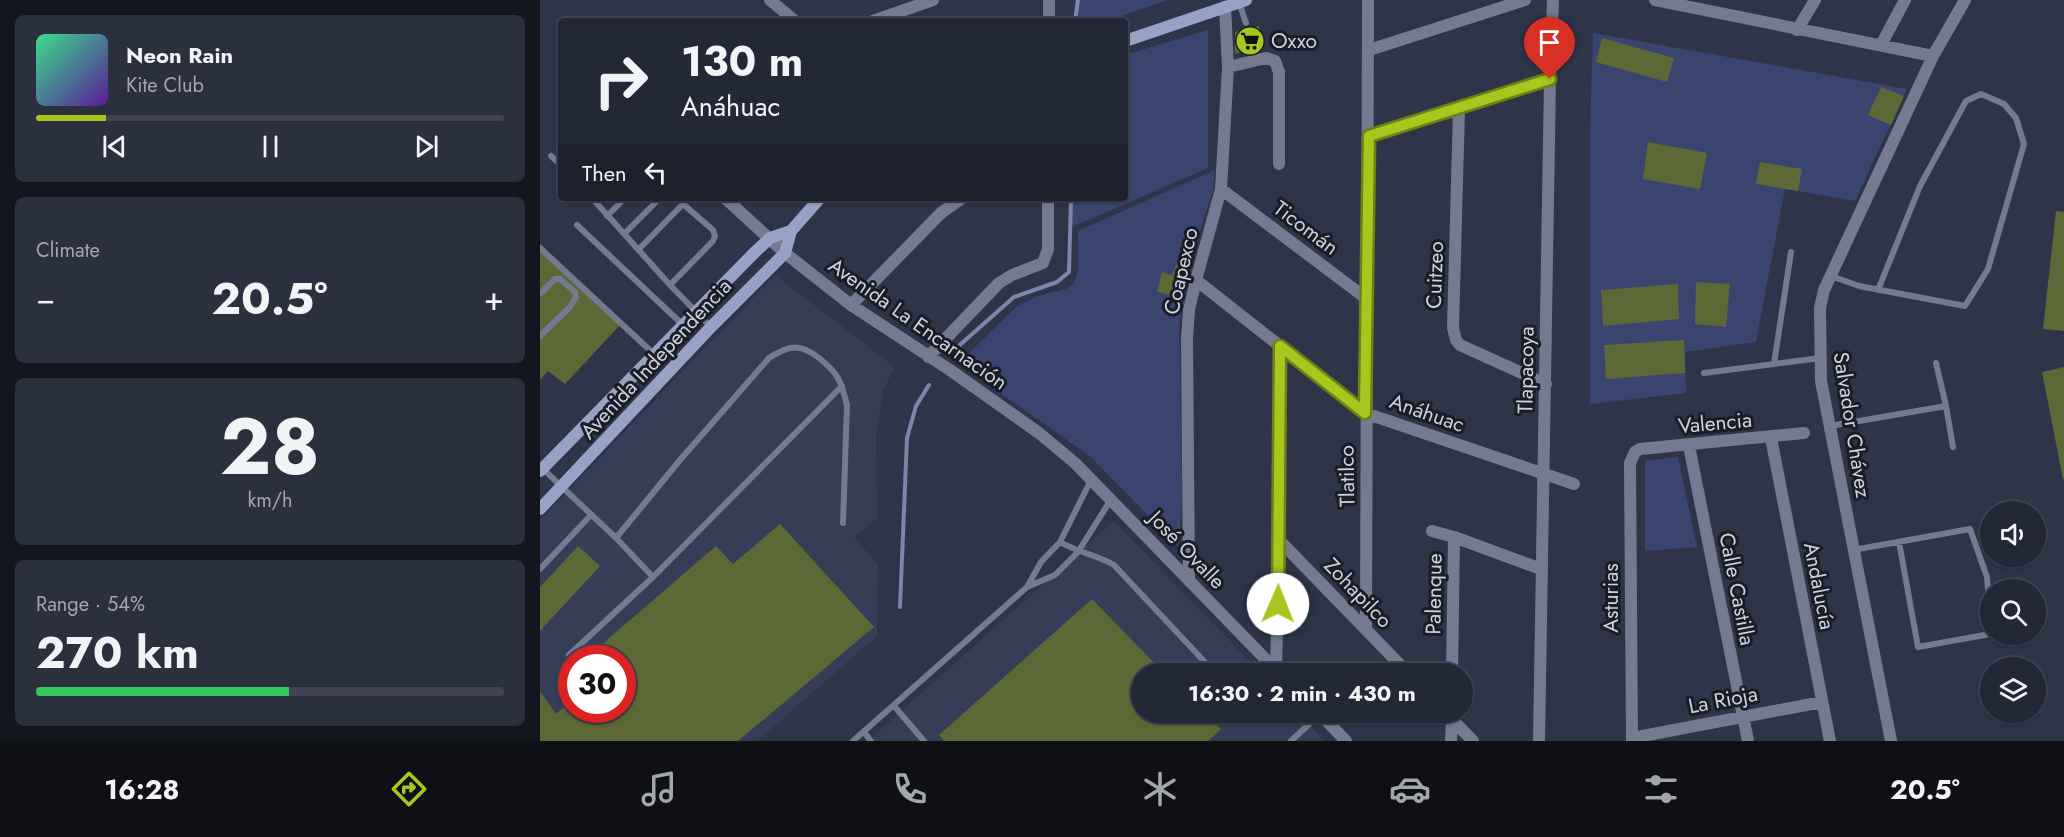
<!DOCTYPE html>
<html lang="en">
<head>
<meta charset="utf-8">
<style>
  body { margin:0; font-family:Jost,sans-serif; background:#2b303f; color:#f1f3f6; height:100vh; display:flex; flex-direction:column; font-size:22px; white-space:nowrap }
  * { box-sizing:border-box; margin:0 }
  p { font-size:20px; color:#a3a6ad }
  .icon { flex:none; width:33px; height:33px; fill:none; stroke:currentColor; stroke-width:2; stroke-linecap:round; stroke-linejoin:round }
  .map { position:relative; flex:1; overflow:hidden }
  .panel { display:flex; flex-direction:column; gap:15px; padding:15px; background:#13161e; width:540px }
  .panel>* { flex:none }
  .hud { position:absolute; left:18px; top:18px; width:570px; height:183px; border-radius:6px; box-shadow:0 2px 4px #0004,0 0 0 2px #404452; background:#232837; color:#f1f3f6; overflow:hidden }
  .controls { position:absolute; left:1440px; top:501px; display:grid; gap:12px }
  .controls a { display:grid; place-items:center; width:66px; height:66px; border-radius:50%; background:#232837; box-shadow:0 2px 4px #0004,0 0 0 2px #404452; font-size:30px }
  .speed { position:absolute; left:18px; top:645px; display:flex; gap:12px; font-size:30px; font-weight:700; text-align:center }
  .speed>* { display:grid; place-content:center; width:78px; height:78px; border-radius:50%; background:#232837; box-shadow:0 2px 4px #0004,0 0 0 2px #404452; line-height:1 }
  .speed .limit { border:9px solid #d22; background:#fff; color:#111 }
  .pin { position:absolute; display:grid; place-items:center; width:51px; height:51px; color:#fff; margin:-62px -26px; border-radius:50% 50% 50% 0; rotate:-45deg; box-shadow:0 0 6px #0007 }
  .pin .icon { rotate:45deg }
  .me { position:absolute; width:66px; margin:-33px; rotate:1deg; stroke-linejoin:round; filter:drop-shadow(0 0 4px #0008) }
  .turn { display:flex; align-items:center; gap:21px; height:126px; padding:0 24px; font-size:27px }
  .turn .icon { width:78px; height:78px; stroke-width:2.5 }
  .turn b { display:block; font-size:42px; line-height:51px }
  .then { display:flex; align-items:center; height:57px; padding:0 24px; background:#0003; gap:12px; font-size:22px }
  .big { font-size:45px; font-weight:700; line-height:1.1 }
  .panel .tile { flex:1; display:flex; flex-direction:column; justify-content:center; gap:9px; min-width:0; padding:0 21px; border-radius:9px; background:#2b303f }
  .panel .dial { align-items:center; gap:0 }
  .dial b { font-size:78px; line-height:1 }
  .song { display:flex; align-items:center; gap:18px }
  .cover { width:72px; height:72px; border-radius:9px; background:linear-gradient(135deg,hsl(150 70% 55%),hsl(270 70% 35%)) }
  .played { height:6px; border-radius:3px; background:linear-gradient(90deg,#a7c71e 15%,#404452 15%) }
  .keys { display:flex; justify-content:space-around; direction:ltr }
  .heat { display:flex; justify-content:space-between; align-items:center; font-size:33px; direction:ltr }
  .charge { height:9px; border-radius:4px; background:linear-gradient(90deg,#34c759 54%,#404452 0) }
  .trip { position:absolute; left:591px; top:663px; width:342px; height:60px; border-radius:30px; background:#232837; box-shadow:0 2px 4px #0004,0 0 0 2px #404452; font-weight:700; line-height:60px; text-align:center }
  .dock { display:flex; height:96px; justify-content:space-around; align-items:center; background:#0e1016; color:#a3a6ad }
  .dock .icon { width:42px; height:42px }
  .dock .on { color:#a7c71e }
  .dock b { font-size:27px; color:#f1f3f6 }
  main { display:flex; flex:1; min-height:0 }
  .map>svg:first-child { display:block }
  .built { fill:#353d57; fill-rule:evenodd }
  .green { fill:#39456f }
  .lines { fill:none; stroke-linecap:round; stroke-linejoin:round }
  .stream { stroke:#7b86aa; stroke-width:4 }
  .building { fill:#5c6936 }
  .lane { stroke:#747b91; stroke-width:6 }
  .street { stroke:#747b91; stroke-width:12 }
  .secondary { stroke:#97a2c5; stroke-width:12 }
  .route-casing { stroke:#6d8114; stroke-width:15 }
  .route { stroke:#a7c71e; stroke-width:10 }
  .labels { text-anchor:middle; stroke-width:6; stroke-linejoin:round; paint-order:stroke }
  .poi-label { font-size:21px; fill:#ced2df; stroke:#1a1d26; text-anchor:start }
  .street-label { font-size:21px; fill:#ced2df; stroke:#1a1d26 }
</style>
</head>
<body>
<main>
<section class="panel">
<div class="tile">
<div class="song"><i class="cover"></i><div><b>Neon Rain</b><p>Kite Club</p></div></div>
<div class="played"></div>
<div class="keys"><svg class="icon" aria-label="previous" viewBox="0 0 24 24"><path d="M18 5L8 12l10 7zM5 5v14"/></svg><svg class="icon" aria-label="pause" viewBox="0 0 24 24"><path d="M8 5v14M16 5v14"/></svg><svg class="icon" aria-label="next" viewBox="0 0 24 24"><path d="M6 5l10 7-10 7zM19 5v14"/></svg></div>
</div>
<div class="tile"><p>Climate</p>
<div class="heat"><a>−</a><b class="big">20.5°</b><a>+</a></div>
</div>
<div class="tile dial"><b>28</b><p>km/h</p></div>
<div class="tile"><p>Range · 54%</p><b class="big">270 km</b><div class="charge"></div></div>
</section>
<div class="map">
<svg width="1524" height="741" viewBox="0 0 1524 741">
  <rect width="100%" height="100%" fill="#2f3549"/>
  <!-- built -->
  <path class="built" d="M235,275L355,367L343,390L336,435L337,518L314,538L338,564L337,636L217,741H0V520ZM32,658H82V710H32Z
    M574,521L721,673L602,674V712L758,713L785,741H328Z"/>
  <!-- green -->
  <path class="green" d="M536,0H627L568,21H536L534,4Z
    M668,30V168L532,227L531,198H585V55Z
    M1053,33L1367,89L1315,201L1245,189L1216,342L1145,352L1146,393L1050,404V132Z
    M675,170L673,190L661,228L639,324L642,493L639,547L550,456L449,385L422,360L476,307L497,296L526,289L534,283L538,271V231Z
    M1138,457L1157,547L1105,551V461Z"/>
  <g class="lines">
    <!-- stream -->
    <path class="stream" d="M535,21L538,0
      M413,351L474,297L517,282L529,272L531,198
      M360,607L367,438L376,406L389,385"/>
  </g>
  <!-- building -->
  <path class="building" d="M719,26L724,44L695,54V32Z
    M1062,38L1134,58L1127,82L1056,62Z
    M1341,87L1364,96L1351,125L1328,115Z
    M1108,142L1167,153L1160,189L1103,179Z
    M1220,162L1262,169L1258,191L1216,184Z
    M1516,211L1524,212V331L1503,329Z
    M0,244L82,323L25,384L8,371L0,380Z
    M637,263L648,265L638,297L617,292L622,272L632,275Z
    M1156,282L1190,284L1186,327L1155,324Z
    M1138,284L1139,319L1063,326L1061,290Z
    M1144,340L1145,373L1066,379L1064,345Z
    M1524,367V479H1523L1502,372Z
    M240,524L334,627L198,741H0V691L16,714L32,701V710H82V658H46L176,546L193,564Z
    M38,546L60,566L0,631V587Z
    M552,599L625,674H602V712H664L681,729L668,741H404L399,735Z"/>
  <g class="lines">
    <!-- lane -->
    <path class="lane" d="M699,2L706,23
      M11,156L21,165
      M52,198L130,285L171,327
      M67,216L85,198
      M37,225L143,325
      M84,234L120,198
      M0,248L114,354
      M99,249L143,204L173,230L175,236L173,241L130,285
      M1291,276L1319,286L1425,306L1448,269L1484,144L1476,118L1464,104L1441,94L1426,101L1380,186L1338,290
      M0,294L15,279H20L35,292L36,297L30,307L0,336
      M1396,363L1406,406
      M1234,364L1251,252
      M1164,373L1280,358
      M1290,426L1406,406L1413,447
      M3,469L76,538L113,577
      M76,538L140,460L229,358C249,345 260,343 279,358C299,374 301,381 307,405L303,523
      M520,542C537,552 557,555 574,565L676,674
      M1359,542L1378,647L1450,634
      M1313,550L1430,529L1447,577L1450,613
      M0,569L51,515
      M487,587L501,562L520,542L551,480
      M29,655L113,577L302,386
      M354,706L384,741
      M324,732L331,741
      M313,741L487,587L515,575L538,552L570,501
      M751,741L780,714"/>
    <!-- street -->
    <path class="street" d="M230,0L255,21
      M1115,0L1393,56
      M333,21L393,0
      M509,21V0
      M1257,30L1275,0
      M1341,45L1365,0
      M829,50L985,0
      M688,67L726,58L735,61L739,72V164
      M919,109L913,328L916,340L920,345L1006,384
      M829,136L919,109L1010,79
      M681,189L827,299
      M185,198L245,253L311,305L410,370L499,433L535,463L740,674
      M656,280L825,413L1034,484
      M311,305L401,213L422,198
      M388,357L459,283L472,275L503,263L508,249V198
      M1231,438L1290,741
      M1149,446L1208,741
      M892,531L914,537L1001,569
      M739,540L869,674
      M649,581L647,339L649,310L656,280L681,189L688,67L685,7
      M826,628L828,0
      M736,669L739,540L740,346
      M912,674L914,537
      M778,712L806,741
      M905,712L933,741
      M1092,738L1282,702
      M911,741L912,717
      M999,741L1010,79L1013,0
      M1092,741L1090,463L1095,452L1100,449L1264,433
      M1351,741L1281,381L1280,308L1284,290L1393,56L1425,0"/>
    <!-- secondary -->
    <path class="secondary" d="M585,41L706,0
      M0,471L214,253L230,238L251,231
      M0,509L171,327L245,253L251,231L280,198"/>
  </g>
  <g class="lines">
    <!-- route casing -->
    <g class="route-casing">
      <path id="route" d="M738,604L740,346L825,413L829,136L1010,79"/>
    </g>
    <!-- route -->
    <use href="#route" class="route"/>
  </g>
  <!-- icons -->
  <defs>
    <g id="supermarket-disc" transform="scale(1.5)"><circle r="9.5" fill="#a7c71e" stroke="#1a1d26"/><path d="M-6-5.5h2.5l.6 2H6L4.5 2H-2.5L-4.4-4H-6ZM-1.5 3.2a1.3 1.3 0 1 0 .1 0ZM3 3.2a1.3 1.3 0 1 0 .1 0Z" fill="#111"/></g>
  </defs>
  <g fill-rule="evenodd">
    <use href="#supermarket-disc" x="710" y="41"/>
  </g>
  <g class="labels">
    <!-- poi labels -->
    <g class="poi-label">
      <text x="731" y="48">Oxxo</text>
    </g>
    <!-- street labels -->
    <g class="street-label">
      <text transform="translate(766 228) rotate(37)" y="7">Ticomán</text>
      <text transform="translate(641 271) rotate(-77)" y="7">Coapexco</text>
      <text transform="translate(895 275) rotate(-88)" y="7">Cuitzeo</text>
      <text transform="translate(378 324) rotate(35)" y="7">Avenida La Encarnación</text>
      <text transform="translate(116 359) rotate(-47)" y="7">Avenida Independencia</text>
      <text transform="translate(986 370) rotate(-89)" y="7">Tlapacoya</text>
      <text transform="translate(887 413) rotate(19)" y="7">Anáhuac</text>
      <text transform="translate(1175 423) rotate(-5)" y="7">Valencia</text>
      <text transform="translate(1312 425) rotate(81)" y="7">Salvador Chávez</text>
      <text transform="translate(807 476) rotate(-91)" y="7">Tlatilco</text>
      <text transform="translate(647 550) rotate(46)" y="7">José Ovalle</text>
      <text transform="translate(1279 586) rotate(79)" y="7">Andalucía</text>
      <text transform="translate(1197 589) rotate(79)" y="7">Calle Castilla</text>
      <text transform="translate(818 593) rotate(46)" y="7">Zohapilco</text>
      <text transform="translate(894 594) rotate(-89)" y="7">Palenque</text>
      <text transform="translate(1071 598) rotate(-90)" y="7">Asturias</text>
      <text transform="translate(1183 700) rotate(-11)" y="7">La Rioja</text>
    </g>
  </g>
</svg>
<div class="controls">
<a><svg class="icon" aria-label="sound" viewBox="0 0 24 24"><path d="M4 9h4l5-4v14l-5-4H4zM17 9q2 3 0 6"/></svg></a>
<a><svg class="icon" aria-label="search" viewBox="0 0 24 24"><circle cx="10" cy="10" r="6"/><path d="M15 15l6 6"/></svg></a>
<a><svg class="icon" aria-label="layers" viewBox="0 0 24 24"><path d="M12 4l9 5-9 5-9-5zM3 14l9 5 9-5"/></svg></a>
</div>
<div class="speed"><div class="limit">30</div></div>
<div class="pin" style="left:1010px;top:79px;background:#d93025"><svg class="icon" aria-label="arrive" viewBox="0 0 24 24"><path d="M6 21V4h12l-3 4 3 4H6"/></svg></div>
<svg class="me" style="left:738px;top:604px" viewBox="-20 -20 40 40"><circle r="19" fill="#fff"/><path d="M0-13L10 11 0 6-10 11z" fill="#a7c71e"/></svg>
<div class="trip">16:30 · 2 min · 430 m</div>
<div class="hud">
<div class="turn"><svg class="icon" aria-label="right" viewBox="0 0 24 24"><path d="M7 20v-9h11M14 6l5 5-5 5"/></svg><div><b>130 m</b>Anáhuac</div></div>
<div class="then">Then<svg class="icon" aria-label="left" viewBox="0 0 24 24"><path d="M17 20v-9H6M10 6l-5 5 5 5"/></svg></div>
</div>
</div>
</main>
<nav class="dock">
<b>16:28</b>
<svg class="icon on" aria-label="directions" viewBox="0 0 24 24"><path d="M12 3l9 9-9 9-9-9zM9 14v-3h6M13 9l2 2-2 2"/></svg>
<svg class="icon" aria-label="music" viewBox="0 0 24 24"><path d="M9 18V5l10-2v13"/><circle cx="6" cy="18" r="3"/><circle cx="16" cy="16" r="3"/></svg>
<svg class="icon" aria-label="phone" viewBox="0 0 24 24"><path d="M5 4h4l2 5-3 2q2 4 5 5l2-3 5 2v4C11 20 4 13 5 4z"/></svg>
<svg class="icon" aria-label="climate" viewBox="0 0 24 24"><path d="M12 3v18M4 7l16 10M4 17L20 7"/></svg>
<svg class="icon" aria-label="car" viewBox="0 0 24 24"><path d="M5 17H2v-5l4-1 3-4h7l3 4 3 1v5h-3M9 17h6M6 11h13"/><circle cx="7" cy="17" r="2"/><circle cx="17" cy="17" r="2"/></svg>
<svg class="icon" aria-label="filters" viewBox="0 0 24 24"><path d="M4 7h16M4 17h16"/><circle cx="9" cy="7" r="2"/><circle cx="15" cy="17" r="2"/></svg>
<b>20.5°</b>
</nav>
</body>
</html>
